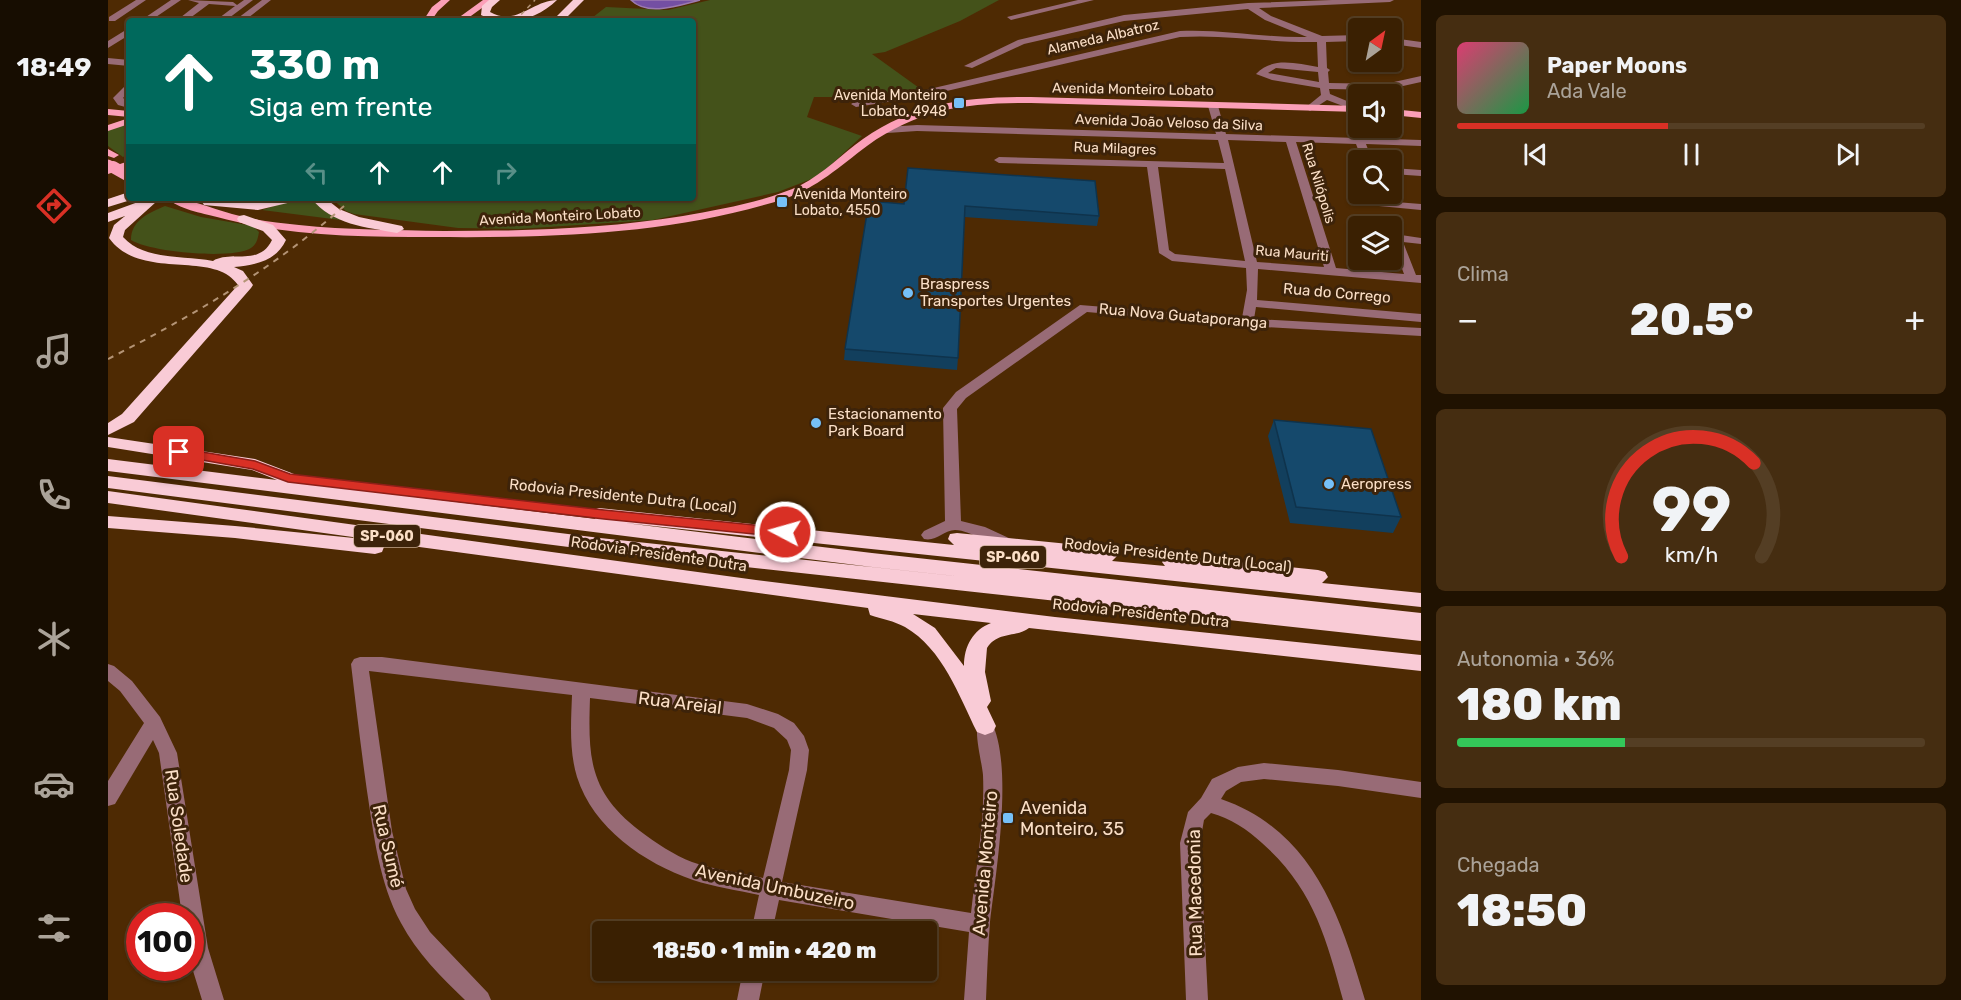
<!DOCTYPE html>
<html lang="pt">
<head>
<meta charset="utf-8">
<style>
  body { margin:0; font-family:Rubik,sans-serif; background:#452d11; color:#f1f3f6; height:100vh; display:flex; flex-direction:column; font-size:22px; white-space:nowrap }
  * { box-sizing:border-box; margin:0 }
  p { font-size:20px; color:#aba399 }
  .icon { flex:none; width:33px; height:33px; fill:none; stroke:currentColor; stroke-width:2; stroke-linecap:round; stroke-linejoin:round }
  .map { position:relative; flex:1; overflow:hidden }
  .side { display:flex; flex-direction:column; gap:15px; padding:15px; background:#201201; width:540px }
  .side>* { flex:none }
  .banner { position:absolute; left:18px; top:18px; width:570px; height:183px; border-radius:6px; box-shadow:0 2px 4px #0004,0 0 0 2px #543e24; background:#00695c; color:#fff; overflow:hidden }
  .needle { width:39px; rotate:33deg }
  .buttons { position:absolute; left:1240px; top:18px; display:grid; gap:12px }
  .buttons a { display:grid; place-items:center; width:54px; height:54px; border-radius:6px; background:#3a2002; box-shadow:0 2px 4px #0004,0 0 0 2px #543e24; font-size:30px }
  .speed { position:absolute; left:18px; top:903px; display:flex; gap:12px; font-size:30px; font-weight:700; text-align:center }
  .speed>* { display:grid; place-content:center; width:78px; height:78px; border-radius:50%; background:#3a2002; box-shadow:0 2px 4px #0004,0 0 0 2px #543e24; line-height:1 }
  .speed .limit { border:9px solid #d22; background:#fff; color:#111 }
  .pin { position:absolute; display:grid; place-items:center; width:51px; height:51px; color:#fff; margin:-26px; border-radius:12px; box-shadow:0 3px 9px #0006 }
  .me { position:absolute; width:66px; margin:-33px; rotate:276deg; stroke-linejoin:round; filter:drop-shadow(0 0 4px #0008) }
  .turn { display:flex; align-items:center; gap:21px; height:126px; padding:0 24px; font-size:27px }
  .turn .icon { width:78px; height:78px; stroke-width:2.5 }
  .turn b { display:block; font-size:42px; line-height:51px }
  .lanes { display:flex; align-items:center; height:57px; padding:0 24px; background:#0003; justify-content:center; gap:30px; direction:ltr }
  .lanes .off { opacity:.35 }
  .big { font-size:45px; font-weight:800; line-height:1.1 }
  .side .widget { flex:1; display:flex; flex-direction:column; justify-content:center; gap:9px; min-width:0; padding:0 21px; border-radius:9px; background:#452d11 }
  .side .dial { align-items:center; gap:0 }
  .dial svg { height:156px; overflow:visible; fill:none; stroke:#543e24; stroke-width:7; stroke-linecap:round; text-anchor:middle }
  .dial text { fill:#f1f3f6; stroke:none }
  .song { display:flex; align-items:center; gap:18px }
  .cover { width:72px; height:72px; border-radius:9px; background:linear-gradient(135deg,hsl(340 70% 55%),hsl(140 70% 35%)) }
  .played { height:6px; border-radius:3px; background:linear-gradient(90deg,#d93025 45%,#543e24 45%) }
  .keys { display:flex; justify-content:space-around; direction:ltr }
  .heat { display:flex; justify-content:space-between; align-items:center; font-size:33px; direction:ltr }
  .charge { height:9px; border-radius:4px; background:linear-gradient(90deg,#34c759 36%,#543e24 0) }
  .trip { position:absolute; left:484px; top:921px; width:345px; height:60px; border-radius:6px; background:#3a2002; box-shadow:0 2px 4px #0004,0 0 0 2px #543e24; font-weight:800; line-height:60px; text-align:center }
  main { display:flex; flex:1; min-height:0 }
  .tab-bar { display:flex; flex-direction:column; width:108px; justify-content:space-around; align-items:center; background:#170d01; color:#aba399 }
  .tab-bar .icon { width:42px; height:42px }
  .tab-bar .active { color:#d93025 }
  .tab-bar b { font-size:27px; color:#f1f3f6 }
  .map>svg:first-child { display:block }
  .green { fill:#44521a }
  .water { fill:#744fa3; stroke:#9c7aae; stroke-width:1.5 }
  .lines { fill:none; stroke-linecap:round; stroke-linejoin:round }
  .minor { fill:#986b76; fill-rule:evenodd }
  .major { fill:#fb9fb8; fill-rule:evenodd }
  .highway { fill:#f9cbd6; fill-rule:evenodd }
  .rail-far1 { stroke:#b49476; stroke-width:1.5; stroke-dasharray:4.5 4.5; stroke-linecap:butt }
  .rail { stroke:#b49476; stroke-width:2; stroke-dasharray:6 6; stroke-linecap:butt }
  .major-bridge-far1 { stroke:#fb9fb8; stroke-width:9 }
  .major-bridge { stroke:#fb9fb8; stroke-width:12 }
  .wall { fill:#123f5d }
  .building { fill:#15496c; stroke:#0f334c; stroke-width:1.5 }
  .route { fill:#d93025; stroke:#8d1f18; stroke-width:1.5 }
  .poi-dot { fill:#76c0f7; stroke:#3d230a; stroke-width:2 }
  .labels { text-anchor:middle; stroke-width:6; stroke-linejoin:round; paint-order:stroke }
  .far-street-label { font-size:14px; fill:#fbdfc7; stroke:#3d230a }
  .far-poi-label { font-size:14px; fill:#fbdfc7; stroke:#3d230a; text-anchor:end }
  .shield { fill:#3d230a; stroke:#c2a78e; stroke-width:1.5 }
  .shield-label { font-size:14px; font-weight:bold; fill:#fbdfc7 }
  .poi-label { font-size:15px; fill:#fbdfc7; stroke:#3d230a; text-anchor:start }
  .street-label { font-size:15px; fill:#fbdfc7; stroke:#3d230a }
  .near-street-label { font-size:18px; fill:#fbdfc7; stroke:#3d230a }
  .near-poi-label { font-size:18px; fill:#fbdfc7; stroke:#3d230a; text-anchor:start }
</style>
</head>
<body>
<main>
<nav class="tab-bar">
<b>18:49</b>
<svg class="icon active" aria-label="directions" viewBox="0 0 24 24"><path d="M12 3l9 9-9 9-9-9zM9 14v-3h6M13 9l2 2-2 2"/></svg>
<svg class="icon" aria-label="music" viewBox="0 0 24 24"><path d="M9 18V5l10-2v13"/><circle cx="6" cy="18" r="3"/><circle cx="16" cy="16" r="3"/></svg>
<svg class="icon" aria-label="phone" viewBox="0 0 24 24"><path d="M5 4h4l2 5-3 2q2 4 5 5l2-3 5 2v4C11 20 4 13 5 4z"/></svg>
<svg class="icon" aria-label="climate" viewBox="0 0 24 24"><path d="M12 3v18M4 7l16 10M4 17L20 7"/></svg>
<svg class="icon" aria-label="car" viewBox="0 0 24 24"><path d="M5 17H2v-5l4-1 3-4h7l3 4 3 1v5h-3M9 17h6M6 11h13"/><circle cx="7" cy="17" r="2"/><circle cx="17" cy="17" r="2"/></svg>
<svg class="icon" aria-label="filters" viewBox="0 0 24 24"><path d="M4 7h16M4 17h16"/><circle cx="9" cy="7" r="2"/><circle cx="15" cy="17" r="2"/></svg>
</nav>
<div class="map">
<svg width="1313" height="1000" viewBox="0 0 1313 1000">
  <rect width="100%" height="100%" fill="#4e2a03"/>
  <!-- green -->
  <path class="green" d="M602,0H891L852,21L777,52L764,54L814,90L758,97H706L699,117L754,136L711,176L670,192L545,220L410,229L350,228L246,214L238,211L223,198H585V21H480L498,7L560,10Z
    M21,123V154L15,157L0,146V130Z
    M190,198H209L248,222L154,210Z
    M57,206L93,217L145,226L151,232C150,238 149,244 143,248C124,260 42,252 23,240C23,220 41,213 57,206Z"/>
  <!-- water -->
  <path class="water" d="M523,0H592C572,5 540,17 523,0Z"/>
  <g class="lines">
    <!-- minor -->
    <path class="minor" d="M28,0H38L7,21H1V17Z
      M63,0H73L42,21H32Z
      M80,0L125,2L129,5L136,0H145L117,21H107L127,6L101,4L78,21H68L91,3Z
      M154,0H163L136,21H126Z
      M970,0H986L903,20L899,17Z
      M1224,0H1286L1282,2L1151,8L1163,16L1214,36L1251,35V41L1218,42L1219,68L1222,70L1220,72L1221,83L1277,84L1313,76V82L1277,90L1221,89L1222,94L1251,106V112L1219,100L1202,111L1197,108L1213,95L1212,88L1164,80L1148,74C1165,56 1189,64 1210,67L1209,42C1163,43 1118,34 1072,37L817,96L748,107L743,104L748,101L817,90L1072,31C1115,29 1157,38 1199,37L1157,20L1140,9L1016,21L916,44L864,68L856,66L910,40L1016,15L1140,3ZM1168,68L1210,72L1211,82L1160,73Z
      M21,28V35L0,48V41Z
      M1284,38L1313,42V48L1284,44Z
      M0,58L21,60V66L0,64Z
      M21,82V91L15,98L21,102V108L10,105L5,98Z
      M1105,103L1110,106L1118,134L1313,140V146L1258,144L1264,160H1254L1248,144L1188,142L1228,268L1296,274L1284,242V226H1279L1284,224L1288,225L1293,235L1313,238V244L1295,242L1308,275H1313V283L1150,269L1149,300L1313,314V322L1148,307L1146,319L1313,328V336L1139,326L979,312L858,398L849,409L853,521L877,527L903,539L905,543L903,547C885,552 866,530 847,530C836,530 828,542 816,539L813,535L816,531L837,521L835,408L848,392L972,305L1134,318L1139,290L1138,268L1064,261L1051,253L1039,167L891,163L886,160L891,157L1116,163L1110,140L809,131L779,133L774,130L779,127L809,125L1108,134L1100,106ZM1120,140L1178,142L1216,267L1149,262ZM1050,167L1117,169L1137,261L1067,254L1061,250Z
      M1284,168L1313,170V176L1284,174Z
      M1275,201L1313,204V210L1271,206V202Z
      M252,657H274L639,704L670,714L686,723L696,736L701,750L699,770L674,882L863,913C868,867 877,821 875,775C874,762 865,731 871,721L877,719L883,721C906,765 888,872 882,922C880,948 879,974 878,1000H856L861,932L671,900L664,932H643L651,895C629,890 606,887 585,880C536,863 485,828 469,777C461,751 463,722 464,695L261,671L284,831L298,889L307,909L322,932L380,993L383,1000H357C333,977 309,953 293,923C271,882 266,836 259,791C253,749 248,706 243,664L246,659ZM482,698L639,718L666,728L679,740L683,750L681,770L655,878C632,872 606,870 584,862C566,855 548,843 532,831C481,792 480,758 482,698Z
      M0,664L6,666L24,681L52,717L69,753L100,948L116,1000H94L82,961V916H74L51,753L45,740L7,804L0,806V781L36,723L12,691L0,681Z
      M1156,763L1230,770L1313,782V798L1230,786L1156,779L1133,782L1118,791L1113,799C1205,831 1232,915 1257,1000H1235C1218,937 1205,888 1154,843C1140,830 1122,818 1103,813L1096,820L1092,843L1100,1000H1078L1072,843L1080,812L1093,798L1104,779L1130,767Z
      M635,970H657L651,1000H629Z"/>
    <!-- major -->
    <path class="major" d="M333,0H342L330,11L323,21H315L324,7Z
      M375,0H385L356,21H346Z
      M923,97L1251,106V112L923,103C860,103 812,108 759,146C732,166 709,188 676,199C563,235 443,238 325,237C253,237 179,236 109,217C94,213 70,209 59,198C81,198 102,208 124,214C146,220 168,223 191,225C239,230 287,230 336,231C416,231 495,229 575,216C613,209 657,202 693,185C716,173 734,154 755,139C809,102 859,97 923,97Z
      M0,109L21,111V117L0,115Z
      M1284,109L1313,112V118L1284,115Z
      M21,118V124L0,131V125Z
      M0,149L11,155L6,158L0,156Z
      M21,161V167L0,174V168Z"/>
    <!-- highway -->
    <path class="highway" d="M381,0H392L384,7L382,12C408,27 425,0 449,0C430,19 398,29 373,15L374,6Z
      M465,0H476L455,21H444Z
      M21,192V198L26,199L0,207V199Z
      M41,198L48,202L17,230L15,237C37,261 75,255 105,261C122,250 151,267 164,240L155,231L131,222L129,219L131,216L136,215L165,225L178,240C168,261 148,265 126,267L135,271L145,285L143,288L26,422L0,435V423L14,414L130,285C106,249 33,282 1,238L6,225L17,216L0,222V213Z
      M101,198L150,202L167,198H190L188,201L150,210L96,205L94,202L96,199Z
      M203,198H217L231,209L251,217L294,226L296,229L289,233C258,227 224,225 203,198Z
      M0,437L147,459L186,474L189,478L186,482L488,519L482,514L485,510L491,508L846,545L840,539L842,534L849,533L1001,548L1008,550L1010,555L1004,561L1057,566L1054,562L1057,557L1064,555L1210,570L1217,572L1220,577L1214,583L1313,593V607L517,523L764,553L1313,613V641L492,551L0,488V476L492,538L978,590L764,567L0,471V459L169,480L144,470L0,447Z
      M0,491L648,580L947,617L1313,655V671L921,628C908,638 890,631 879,648L877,672L883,701L879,707L888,726L885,732L877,735L869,732C851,696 835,649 797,627C786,621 774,619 762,615L760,608L267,541L274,542L276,547L274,552L267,554L127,538L0,528V516L127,526L266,540L0,503ZM805,614L883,623C865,630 856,646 856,666L827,628Z"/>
    <!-- rail-far1 -->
    <path class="rail-far1" d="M407,21L427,0"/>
    <!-- rail -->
    <path class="rail" d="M0,359C88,314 172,265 245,198"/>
    <!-- major-bridge-far1 -->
    <path class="major-bridge-far1" d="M0,164L8,168"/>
    <!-- major-bridge -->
    <path class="major-bridge" d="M5,167L21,176"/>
  </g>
  <!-- wall -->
  <path class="wall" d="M800,168L991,216L989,226L856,217L850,358L849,370L736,360L737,349L796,204Z
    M1166,420L1293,517L1285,533L1182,523L1160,436Z"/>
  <!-- building -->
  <path class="building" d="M800,168L987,181L991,216L857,206L850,358L737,349L761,201L796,204Z
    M1166,420L1263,429L1293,517L1188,507Z"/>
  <!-- route -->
  <path class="route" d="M71,448L147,461L182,474L496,510L677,528L684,532L677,537L496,519L180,482L145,469L66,455L64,452L66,449Z"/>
  <!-- markers -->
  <g class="poi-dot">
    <rect x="845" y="97" width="12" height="12" rx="3"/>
    <rect x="668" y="196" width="12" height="12" rx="3"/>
    <circle cx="800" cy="293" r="6"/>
    <circle cx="708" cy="423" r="6"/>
    <circle cx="1221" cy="484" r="6"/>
    <rect x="894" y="812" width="12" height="12" rx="3"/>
  </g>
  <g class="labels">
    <!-- far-street labels -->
    <g class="far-street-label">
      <text transform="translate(995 37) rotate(-13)" y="5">Alameda Albatroz</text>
      <text transform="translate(1025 89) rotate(1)" y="5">Avenida Monteiro Lobato</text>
      <text transform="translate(1061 122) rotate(2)" y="5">Avenida João Veloso da Silva</text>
      <text transform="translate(1007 148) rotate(2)" y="5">Rua Milagres</text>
      <text transform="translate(1211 183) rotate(73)" y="5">Rua Nilópolis</text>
      <text transform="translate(452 216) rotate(-3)" y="5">Avenida Monteiro Lobato</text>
      <text transform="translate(1184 253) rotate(5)" y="5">Rua Mauriti</text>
    </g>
    <!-- far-poi labels -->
    <g class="far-poi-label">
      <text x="839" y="100">Avenida Monteiro<tspan x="839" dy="16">Lobato, 4948</tspan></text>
      <text x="686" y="199" text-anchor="start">Avenida Monteiro<tspan x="686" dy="16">Lobato, 4550</tspan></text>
    </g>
    <!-- shield labels -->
    <g class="shield">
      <rect x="246" y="525" width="66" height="22" rx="4.5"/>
      <rect x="872" y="546" width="66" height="22" rx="4.5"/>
    </g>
    <g class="shield-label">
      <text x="279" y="541">SP-060</text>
      <text x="905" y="562">SP-060</text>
    </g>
    <!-- poi labels -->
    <g class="poi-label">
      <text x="812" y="289">Braspress<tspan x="812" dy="17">Transportes Urgentes</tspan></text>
      <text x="720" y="419">Estacionamento<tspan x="720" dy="17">Park Board</tspan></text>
      <text x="1233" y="489">Aeropress</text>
    </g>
    <!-- street labels -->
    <g class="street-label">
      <text transform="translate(1229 293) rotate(5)" y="5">Rua do Corrego</text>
      <text transform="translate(1075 316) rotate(5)" y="5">Rua Nova Guataporanga</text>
      <text transform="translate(515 496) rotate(6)" y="5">Rodovia Presidente Dutra (Local)</text>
      <text transform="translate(551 554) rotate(8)" y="5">Rodovia Presidente Dutra</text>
      <text transform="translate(1070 555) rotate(6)" y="5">Rodovia Presidente Dutra (Local)</text>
      <text transform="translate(1033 613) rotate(6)" y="5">Rodovia Presidente Dutra</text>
    </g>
    <!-- near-street labels -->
    <g class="near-street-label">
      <text transform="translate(572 703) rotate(7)" y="6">Rua Areial</text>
      <text transform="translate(71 826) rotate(82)" y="6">Rua Soledade</text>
      <text transform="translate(280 846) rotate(77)" y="6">Rua Sumé</text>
      <text transform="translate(877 863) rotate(-85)" y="6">Avenida Monteiro</text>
      <text transform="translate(667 887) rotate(12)" y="6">Avenida Umbuzeiro</text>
      <text transform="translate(1087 893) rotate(-91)" y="6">Rua Macedonia</text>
    </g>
    <!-- near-poi labels -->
    <g class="near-poi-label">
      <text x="912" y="814">Avenida<tspan x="912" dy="21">Monteiro, 35</tspan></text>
    </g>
  </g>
</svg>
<div class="buttons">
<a><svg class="needle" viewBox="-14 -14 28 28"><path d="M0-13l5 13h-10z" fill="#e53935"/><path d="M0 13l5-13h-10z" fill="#aba399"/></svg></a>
<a><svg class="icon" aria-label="sound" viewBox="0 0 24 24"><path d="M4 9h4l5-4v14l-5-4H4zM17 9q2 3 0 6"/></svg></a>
<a><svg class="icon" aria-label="search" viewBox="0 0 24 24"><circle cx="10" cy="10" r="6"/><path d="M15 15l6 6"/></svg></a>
<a><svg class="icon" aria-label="layers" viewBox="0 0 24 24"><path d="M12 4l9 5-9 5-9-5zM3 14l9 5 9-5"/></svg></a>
</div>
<div class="speed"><div class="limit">100</div></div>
<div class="pin" style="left:71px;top:452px;background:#d93025"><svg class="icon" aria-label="arrive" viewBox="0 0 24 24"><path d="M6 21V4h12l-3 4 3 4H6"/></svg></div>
<svg class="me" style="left:677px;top:532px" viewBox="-20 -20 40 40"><circle r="17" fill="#d93025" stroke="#fff" stroke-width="3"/><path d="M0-11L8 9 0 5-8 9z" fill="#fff"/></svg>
<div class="trip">18:50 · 1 min · 420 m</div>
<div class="banner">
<div class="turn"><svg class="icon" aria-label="ahead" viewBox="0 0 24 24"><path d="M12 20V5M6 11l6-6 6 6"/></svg><div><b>330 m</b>Siga em frente</div></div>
<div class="lanes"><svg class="icon off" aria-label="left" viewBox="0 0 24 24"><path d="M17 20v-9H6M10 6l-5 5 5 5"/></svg><svg class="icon" aria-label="ahead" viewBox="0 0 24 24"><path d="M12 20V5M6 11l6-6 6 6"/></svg><svg class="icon" aria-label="ahead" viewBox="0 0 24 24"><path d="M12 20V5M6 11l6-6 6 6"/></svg><svg class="icon off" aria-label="right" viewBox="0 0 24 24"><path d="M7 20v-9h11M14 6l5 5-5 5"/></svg></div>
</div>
</div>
<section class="side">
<div class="widget">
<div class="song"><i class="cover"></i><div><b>Paper Moons</b><p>Ada Vale</p></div></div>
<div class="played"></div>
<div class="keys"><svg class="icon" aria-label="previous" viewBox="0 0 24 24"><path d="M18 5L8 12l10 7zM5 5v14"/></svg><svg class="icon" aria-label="pause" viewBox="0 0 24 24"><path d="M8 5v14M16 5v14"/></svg><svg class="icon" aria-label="next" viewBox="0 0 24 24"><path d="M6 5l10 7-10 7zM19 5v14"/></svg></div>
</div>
<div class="widget"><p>Clima</p>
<div class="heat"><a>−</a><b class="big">20.5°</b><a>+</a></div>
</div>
<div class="widget dial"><svg viewBox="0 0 100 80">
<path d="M14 69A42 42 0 1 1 86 69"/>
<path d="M14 69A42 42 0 0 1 82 21" stroke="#d93025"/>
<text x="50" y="56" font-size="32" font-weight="700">99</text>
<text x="50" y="72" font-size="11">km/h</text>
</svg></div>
<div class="widget"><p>Autonomia · 36%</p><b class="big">180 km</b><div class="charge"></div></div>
<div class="widget"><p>Chegada</p><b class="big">18:50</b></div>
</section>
</main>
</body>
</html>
